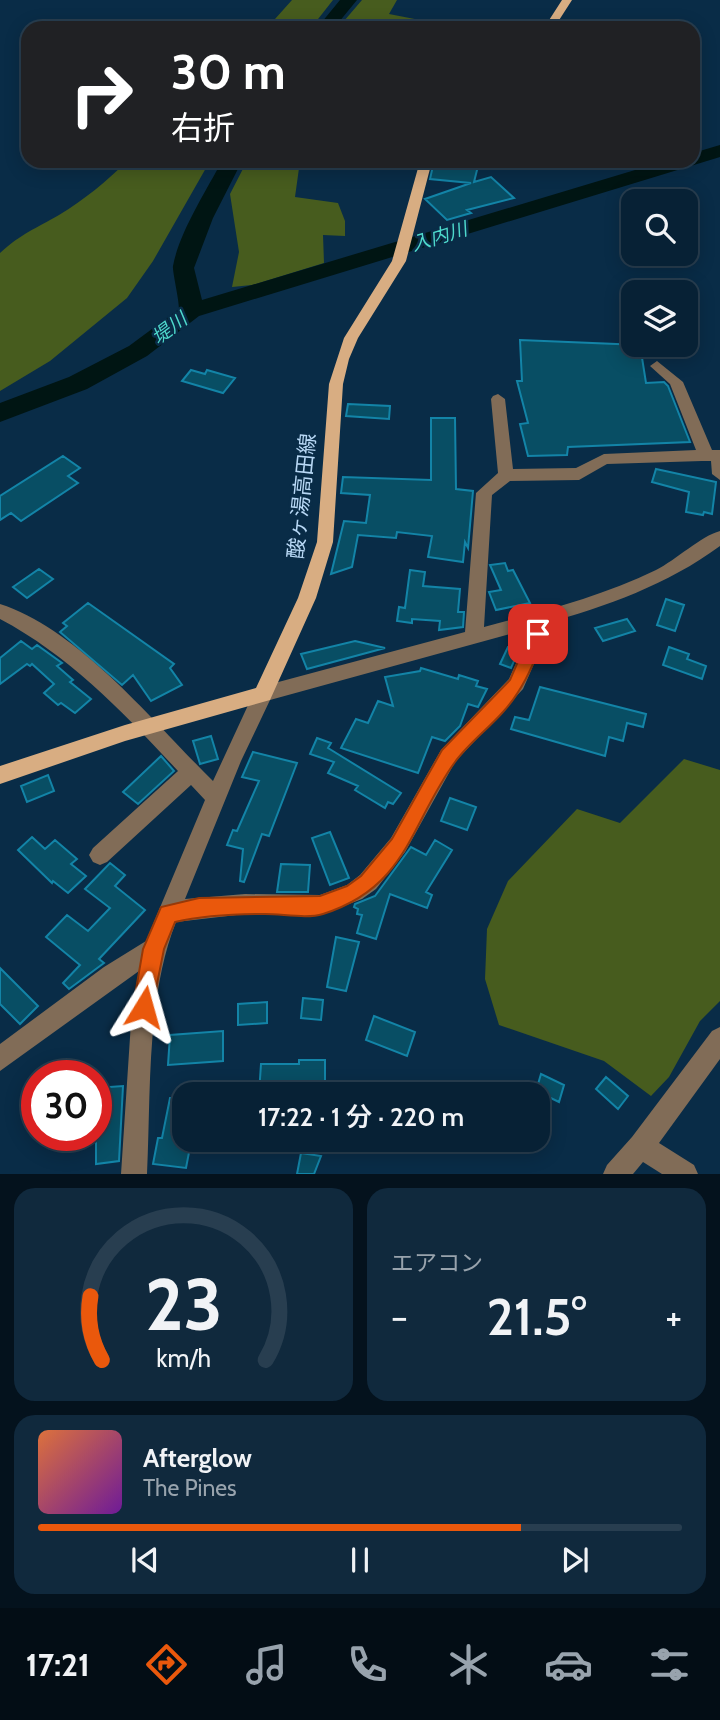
<!DOCTYPE html>
<html lang="ja">
<head>
<meta charset="utf-8">
<style>
  body { margin:0; font-family:Cabin,"Noto Sans JP",sans-serif; background:#10293d; color:#f1f3f6; height:100vh; display:flex; flex-direction:column; font-size:26px; white-space:nowrap }
  * { box-sizing:border-box; margin:0 }
  p { font-size:23px; color:#98a3ad }
  .icon { flex:none; width:38px; height:38px; fill:none; stroke:currentColor; stroke-width:2; stroke-linecap:round; stroke-linejoin:round }
  .map { position:relative; height:1174px; overflow:hidden }
  .details { display:flex; flex-direction:column; gap:14px; padding:14px; background:#04121d; flex:1 }
  .details>* { flex:none }
  .banner { position:absolute; left:21px; top:21px; width:679px; height:147px; border-radius:21px; box-shadow:0 4px 18px #0003,0 0 0 2px #283e50; background:#202124; color:#fff; overflow:hidden }
  .tools { position:absolute; left:621px; top:189px; display:grid; gap:14px }
  .tools a { display:grid; place-items:center; width:77px; height:77px; border-radius:14px; background:#072135; box-shadow:0 4px 18px #0003,0 0 0 2px #283e50; font-size:35px }
  .speed { position:absolute; left:21px; top:1060px; display:flex; gap:14px; font-size:35px; font-weight:700; text-align:center }
  .speed>* { display:grid; place-content:center; width:91px; height:91px; border-radius:50%; background:#072135; box-shadow:0 4px 18px #0003,0 0 0 2px #283e50; line-height:1 }
  .speed .limit { border:10px solid #d22; background:#fff; color:#111 }
  .pin { position:absolute; display:grid; place-items:center; width:60px; height:60px; color:#fff; margin:-30px; border-radius:14px; box-shadow:0 4px 10px #0006 }
  .me { position:absolute; width:77px; margin:-38px; rotate:8deg; stroke-linejoin:round; filter:drop-shadow(0 0 5px #0008) }
  .turn { display:flex; align-items:center; gap:24px; height:147px; padding:0 35px; font-size:32px }
  .turn .icon { width:91px; height:91px; stroke-width:2.5 }
  .turn b { display:block; font-size:49px; line-height:60px }
  .big { font-size:52px; font-weight:600; line-height:1.1 }
  .details .tile { flex:1; display:flex; flex-direction:column; justify-content:center; gap:10px; min-width:0; padding:0 24px; border-radius:21px; background:#10293d }
  .details .dial { align-items:center; gap:0 }
  .dial svg { height:182px; overflow:visible; fill:none; stroke:#283e50; stroke-width:7; stroke-linecap:round; text-anchor:middle }
  .dial text { fill:#f1f3f6; stroke:none }
  .song { display:flex; align-items:center; gap:21px }
  .cover { width:84px; height:84px; border-radius:10px; background:linear-gradient(135deg,hsl(20 70% 55%),hsl(280 70% 35%)) }
  .played { height:7px; border-radius:4px; background:linear-gradient(90deg,#ea580c 75%,#283e50 75%) }
  .keys { display:flex; justify-content:space-around; direction:ltr }
  .heat { display:flex; justify-content:space-between; align-items:center; font-size:38px; direction:ltr }
  .details .tiles { flex:1; display:grid; gap:14px; grid-template-columns:1fr 1fr }
  .tile:last-child { grid-column:span 2 }
  .trip { position:absolute; left:172px; top:1082px; width:378px; height:70px; border-radius:21px; background:#072135; box-shadow:0 4px 18px #0003,0 0 0 2px #283e50; font-weight:600; line-height:70px; text-align:center }
  .menu { display:flex; height:112px; justify-content:space-around; align-items:center; background:#030d15; color:#98a3ad }
  .menu .icon { width:49px; height:49px }
  .menu .on { color:#ea580c }
  .menu b { font-size:32px; color:#f1f3f6 }
  .map>svg:first-child { display:block }
  .forest { fill:#475c1e }
  .lines { fill:none; stroke-linecap:round; stroke-linejoin:round }
  .river { fill:#001513; fill-rule:evenodd }
  .building { fill:#084e64; stroke:#1384a7; stroke-width:2 }
  .minor { fill:#816c57; fill-rule:evenodd }
  .major { fill:#d8ad82; fill-rule:evenodd }
  .route { fill:#ea580c; stroke:#983908; stroke-width:2 }
  .labels { text-anchor:middle; stroke-width:5; stroke-linejoin:round; paint-order:stroke }
  .far-water-label { font-size:19px; font-style:italic; fill:#4ed9cc; stroke:#092c47 }
  .street-label { font-size:21px; fill:#b8d8f5; stroke:#092c47 }
</style>
</head>
<body>
<div class="map">
<svg width="720" height="1174" viewBox="0 0 720 1174">
  <rect width="100%" height="100%" fill="#092c47"/>
  <!-- forest -->
  <path class="forest" d="M292,0H333L311,28H290L292,25L275,19Z
    M362,0H397L389,14L461,28H338Z
    M127,161H210L153,261L127,298L50,361L0,391V253C22,233 35,229 59,215C84,200 107,181 127,161Z
    M247,161H300L295,197L338,203L345,221V236L323,235L324,263L252,285L232,287L239,252L230,194Z
    M684,759L720,770V1001L700,1021L669,1077L651,1096L604,1061L499,1025L485,979L487,929L508,881L577,809L620,823Z"/>
  <g class="lines">
    <!-- river -->
    <path class="river" d="M340,0H357L334,28H317Z
      M720,145V157L199,316L147,356L87,389L0,422V403L69,377L129,346L179,309C179,299 172,270 173,266C179,233 206,191 222,161H242L213,218L194,268L202,300L665,161H693V153Z"/>
  </g>
  <!-- building -->
  <path class="building" d="M434,161L479,162L474,182L491,177L514,198L467,210L471,213L447,220L425,199L471,183L430,179Z
    M520,340L640,345L646,383L664,382L668,386L690,442L568,447L567,455L528,456L520,424L528,423L517,381H522Z
    M191,370L205,374L207,370L235,378L223,393L182,381Z
    M348,404L390,406L389,419L346,416Z
    M431,418H455L456,489L473,491L468,548L465,542L463,562L428,557L432,536L397,532L396,538L358,535L352,567L331,574L344,521L366,523L370,495L341,493L343,477L431,480Z
    M63,456L80,468L68,476L78,483L21,521L11,513L0,520V496Z
    M656,469L716,482L712,514L704,512L703,515L686,512L689,492L652,482Z
    M505,563L508,571L513,570L530,603L496,610L489,592L501,590L490,565Z
    M39,569L53,579L27,598L13,587Z
    M410,570L425,572L423,586L460,589L458,612H464L463,627L439,630L440,621L412,619V623L397,621L399,607L405,608Z
    M666,599L684,605L675,631L657,625Z
    M88,603L174,664L170,668L182,685L151,701L133,675L122,685L60,632L67,626L63,623Z
    M627,619L635,631L603,641L595,628Z
    M21,641L32,649L37,645L62,663L57,666L73,680L70,682L91,699L75,713L61,703L58,705L44,693L54,684L32,664L30,666L27,664L0,684V658Z
    M355,641L385,648L307,669L301,654Z
    M521,645L511,668L500,664L508,647Z
    M669,647L689,654L687,659L706,666L702,679L663,665Z
    M421,668L458,679L459,675L478,681L476,686L487,689L478,707L468,704L460,726L445,741L432,737L418,773L341,748L356,719L368,723L378,701L393,706L385,677L420,671Z
    M540,687L646,714L643,727L627,723L623,741L609,737L605,756L511,729L515,717L529,720Z
    M211,736L218,759L200,764L193,741Z
    M317,738L331,743L328,748L401,793L393,804L388,802L385,808L355,790L358,786L328,773L334,762L310,754Z
    M253,752L297,763L269,836L262,834L244,882L240,881L243,849L227,845L233,830L237,831L259,781L242,777Z
    M161,756L174,771L138,804L123,792Z
    M48,775L54,791L27,802L21,786Z
    M450,798L476,807L467,830L441,821Z
    M330,832L349,878L330,885L312,838Z
    M32,837L45,849L55,840L77,859L71,864L86,876L68,893L53,881L52,883L18,850Z
    M435,840L452,850L426,892L432,895L427,908L390,894L376,939L357,933L362,915L357,914L358,909L354,907L355,904L375,896L411,847L426,855Z
    M110,863L125,875L115,886L145,910L99,959L104,963L69,989L63,983L80,965L46,937L67,915L88,931L110,908L85,889Z
    M281,864L310,865L308,892H277Z
    M336,937L359,942L346,991L327,987Z
    M0,968L38,1006L20,1024L0,1004Z
    M303,998L323,1000L321,1020L301,1018Z
    M267,1002V1023L238,1025V1004Z
    M374,1016L415,1032L407,1056L366,1040Z
    M223,1031V1061L168,1065L170,1035Z
    M299,1060H325V1084L288,1085V1094H259L261,1064H299Z
    M541,1074L564,1085L559,1102L536,1091Z
    M606,1077L628,1096L618,1109L596,1089Z
    M123,1086L119,1161L96,1164V1088Z
    M170,1098L184,1099V1141L191,1142L186,1168L153,1164L158,1138H162Z
    M301,1153L321,1156L314,1174H297Z"/>
  <g class="lines">
    <!-- minor -->
    <path class="minor" d="M657,361L683,382L712,450H720V480L712,474L711,461H702L607,464L579,480L510,481L492,495L484,627C542,611 601,597 656,570C676,560 701,536 720,531V546C667,585 607,606 544,624L547,634L523,689L455,762L405,852L376,889L362,899L320,915L245,914L176,922C146,998 151,1093 147,1174H121L132,1007L139,971L0,1071V1044L104,967L146,941L205,800L191,785L107,862L100,865L93,862L89,855L93,848L178,771C125,714 70,656 0,619V604C80,630 154,723 213,781L256,688L465,632L476,493L498,473L491,399L493,396L498,394L505,399L513,469L576,468L604,454L696,450L670,384L650,366ZM528,629L529,634L509,679L441,750L391,838L360,875L347,885L320,895L245,894L185,899L241,761L270,700Z
      M720,1027V1059L659,1143L694,1165L698,1174H662L643,1162L633,1174H603L607,1165L632,1137L712,1031Z"/>
    <!-- major -->
    <path class="major" d="M562,0H572L554,28H544Z
      M420,161H432L406,261L358,338L349,359L343,384L333,542L316,598L270,700L125,741L0,784V766L125,725L256,688L298,598L317,542L329,384L344,338L392,261Z"/>
  </g>
  <!-- route -->
  <path class="route" d="M538,627L544,629L546,634C534,662 524,689 503,712C488,729 468,744 455,762C410,824 408,887 323,914C307,919 283,914 265,914C234,914 205,915 175,922L164,949L151,1014L144,1017L136,1014L133,1007L143,949L161,907L199,898L320,896L347,886L361,876L392,839L442,750L510,680L532,629Z"/>
  <g class="labels">
    <!-- far-water labels -->
    <g class="far-water-label">
      <text transform="translate(439 236) rotate(-17)" y="7">入内川</text>
      <text transform="translate(169 328) rotate(-37)" y="7">堤川</text>
    </g>
    <!-- street labels -->
    <g class="street-label">
      <text transform="translate(302 496) rotate(-84)" y="7">酸ヶ湯高田線</text>
    </g>
  </g>
</svg>
<div class="tools">
<a><svg class="icon" aria-label="search" viewBox="0 0 24 24"><circle cx="10" cy="10" r="6"/><path d="M15 15l6 6"/></svg></a>
<a><svg class="icon" aria-label="layers" viewBox="0 0 24 24"><path d="M12 4l9 5-9 5-9-5zM3 14l9 5 9-5"/></svg></a>
</div>
<div class="speed"><div class="limit">30</div></div>
<div class="pin" style="left:538px;top:634px;background:#d93025"><svg class="icon" aria-label="arrive" viewBox="0 0 24 24"><path d="M6 21V4h12l-3 4 3 4H6"/></svg></div>
<svg class="me" style="left:144px;top:1007px" viewBox="-20 -20 40 40"><path d="M0-17L14 15 0 8-14 15z" fill="#ea580c" stroke="#fff" stroke-width="4"/></svg>
<div class="trip">17:22 · 1 分 · 220 m</div>
<div class="banner">
<div class="turn"><svg class="icon" aria-label="right" viewBox="0 0 24 24"><path d="M7 20v-9h11M14 6l5 5-5 5"/></svg><div><b>30 m</b>右折</div></div>
</div>
</div>
<section class="details">
<div class="tiles">
<div class="tile dial"><svg viewBox="0 0 100 80">
<path d="M14 69A42 42 0 1 1 86 69"/>
<path d="M14 69A42 42 0 0 1 9 41" stroke="#ea580c"/>
<text x="50" y="56" font-size="32" font-weight="700">23</text>
<text x="50" y="72" font-size="11">km/h</text>
</svg></div>
<div class="tile"><p>エアコン</p>
<div class="heat"><a>−</a><b class="big">21.5°</b><a>+</a></div>
</div>
<div class="tile">
<div class="song"><i class="cover"></i><div><b>Afterglow</b><p>The Pines</p></div></div>
<div class="played"></div>
<div class="keys"><svg class="icon" aria-label="previous" viewBox="0 0 24 24"><path d="M18 5L8 12l10 7zM5 5v14"/></svg><svg class="icon" aria-label="pause" viewBox="0 0 24 24"><path d="M8 5v14M16 5v14"/></svg><svg class="icon" aria-label="next" viewBox="0 0 24 24"><path d="M6 5l10 7-10 7zM19 5v14"/></svg></div>
</div>
</div>
</section>
<nav class="menu">
<b>17:21</b>
<svg class="icon on" aria-label="directions" viewBox="0 0 24 24"><path d="M12 3l9 9-9 9-9-9zM9 14v-3h6M13 9l2 2-2 2"/></svg>
<svg class="icon" aria-label="music" viewBox="0 0 24 24"><path d="M9 18V5l10-2v13"/><circle cx="6" cy="18" r="3"/><circle cx="16" cy="16" r="3"/></svg>
<svg class="icon" aria-label="phone" viewBox="0 0 24 24"><path d="M5 4h4l2 5-3 2q2 4 5 5l2-3 5 2v4C11 20 4 13 5 4z"/></svg>
<svg class="icon" aria-label="climate" viewBox="0 0 24 24"><path d="M12 3v18M4 7l16 10M4 17L20 7"/></svg>
<svg class="icon" aria-label="car" viewBox="0 0 24 24"><path d="M5 17H2v-5l4-1 3-4h7l3 4 3 1v5h-3M9 17h6M6 11h13"/><circle cx="7" cy="17" r="2"/><circle cx="17" cy="17" r="2"/></svg>
<svg class="icon" aria-label="filters" viewBox="0 0 24 24"><path d="M4 7h16M4 17h16"/><circle cx="9" cy="7" r="2"/><circle cx="15" cy="17" r="2"/></svg>
</nav>
</body>
</html>
